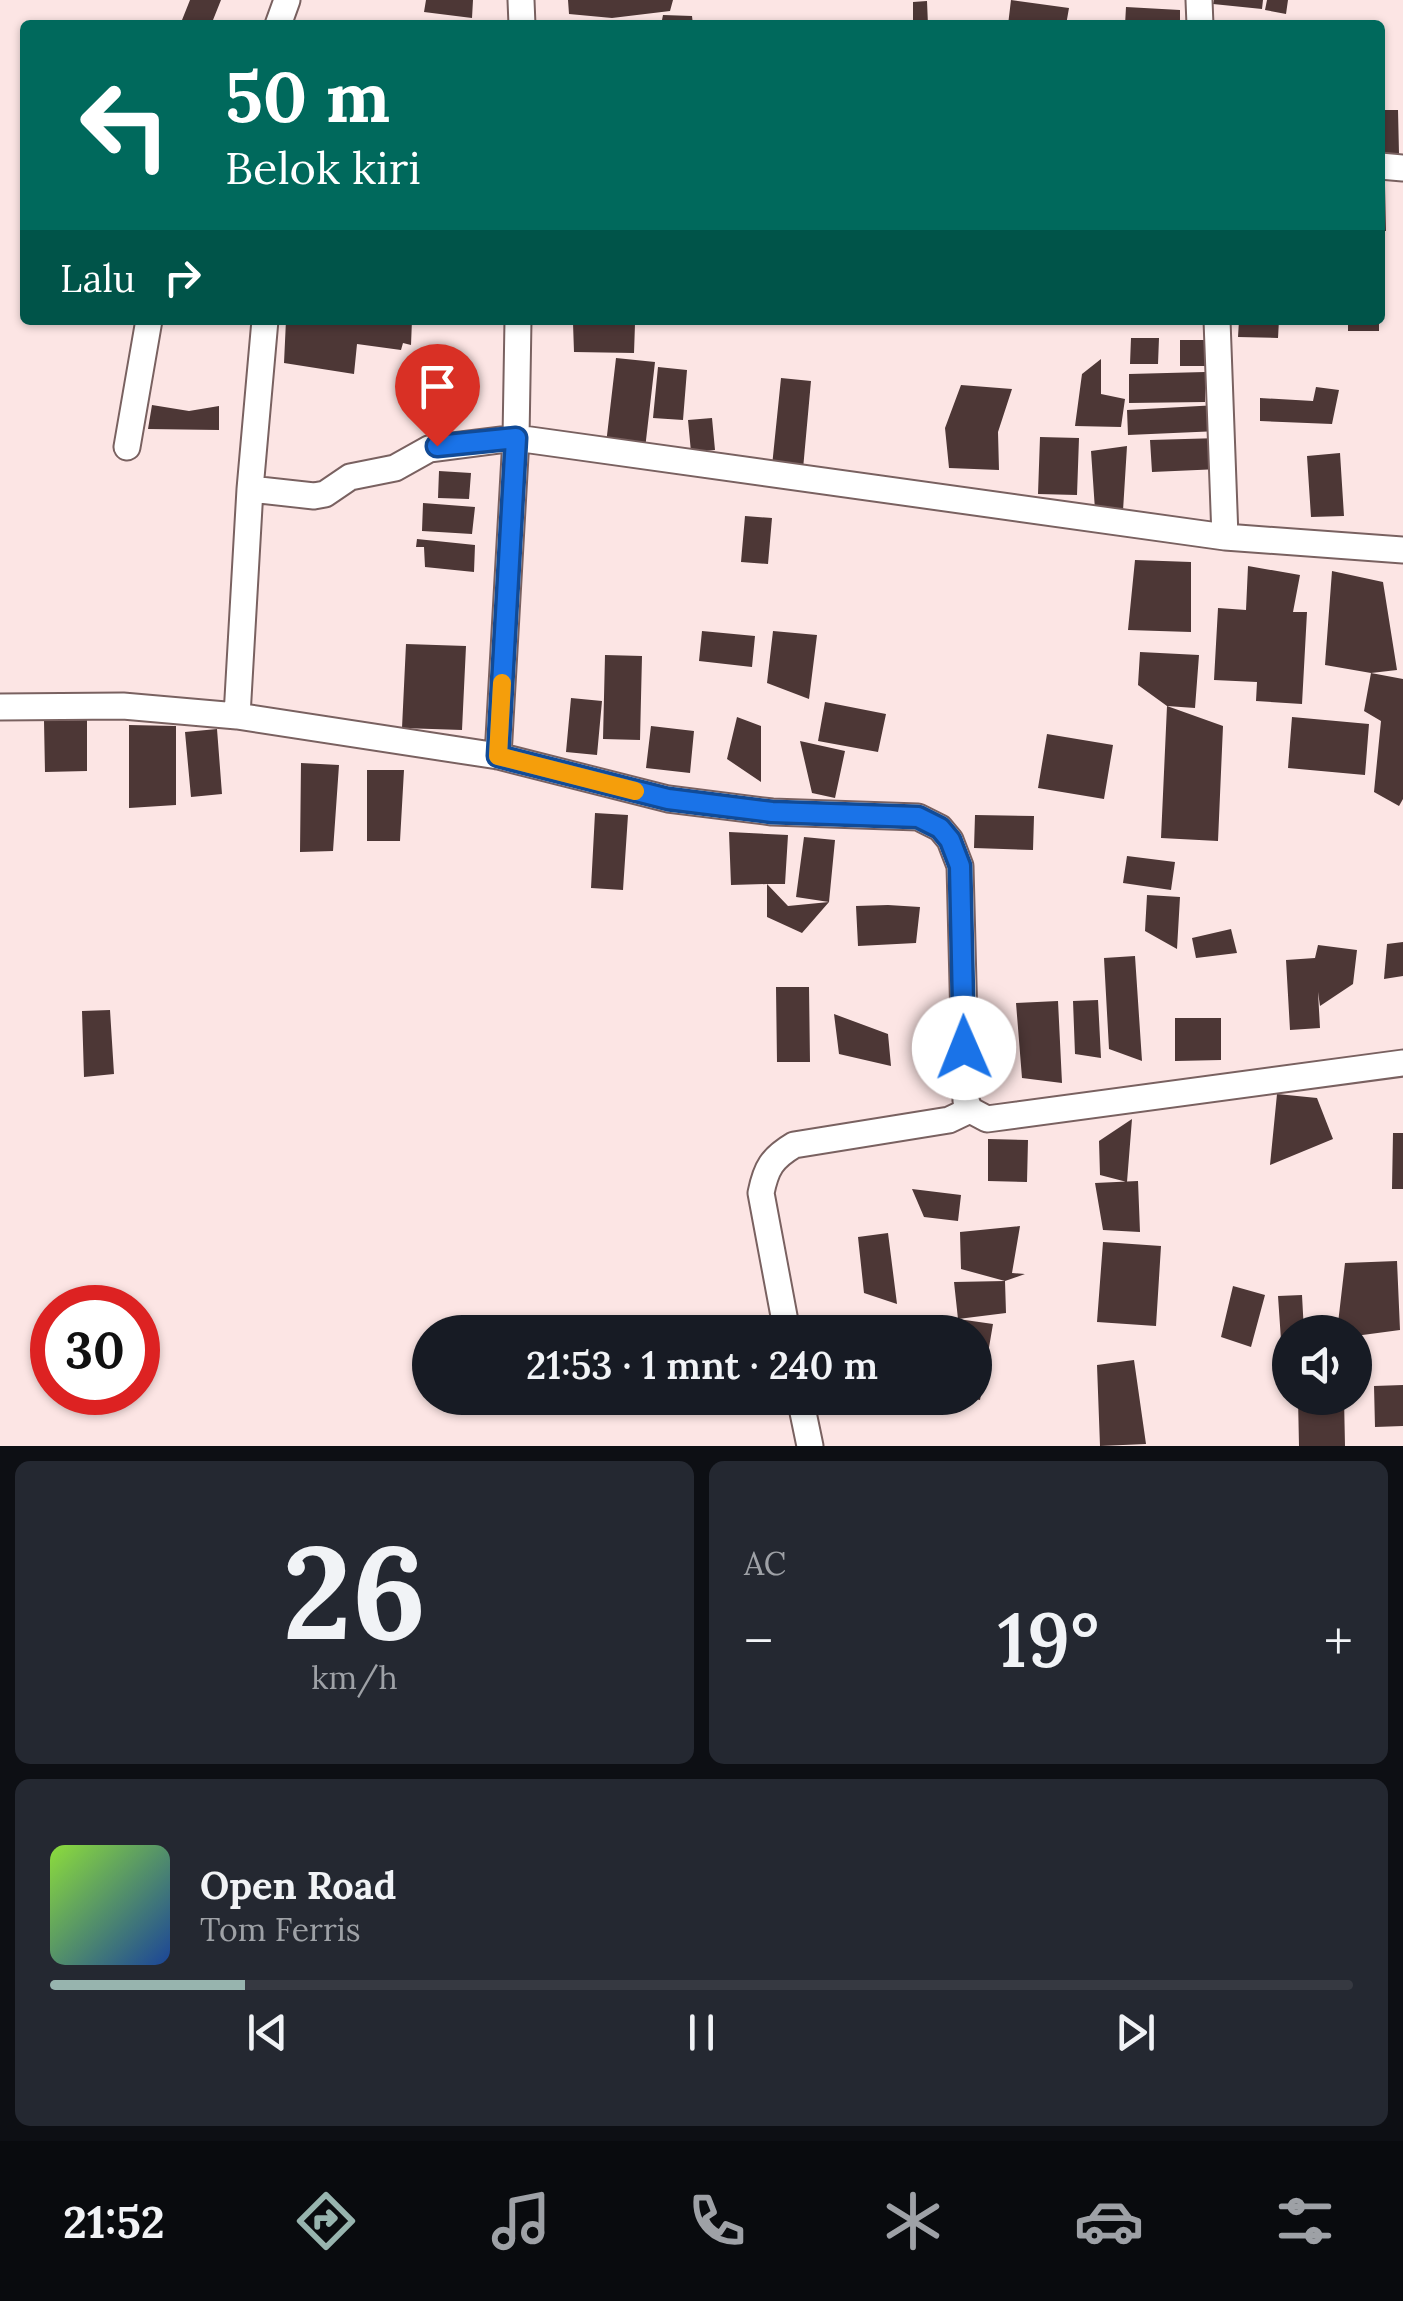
<!DOCTYPE html>
<html lang="id">
<head>
<meta charset="utf-8">
<style>
  body { margin:0; font-family:Lora,serif; background:#242831; color:#f1f3f6; height:100vh; display:flex; flex-direction:column; font-size:38px; white-space:nowrap }
  * { box-sizing:border-box; margin:0 }
  p { font-size:32px; color:#9ea1a6 }
  .icon { flex:none; width:55px; height:55px; fill:none; stroke:currentColor; stroke-width:2; stroke-linecap:round; stroke-linejoin:round }
  .map { position:relative; height:1446px; overflow:hidden }
  .side { display:flex; flex-direction:column; gap:15px; padding:15px; background:#0d0f14; flex:1 }
  .side>* { flex:none }
  .top-card { position:absolute; left:20px; top:20px; width:1365px; height:305px; border-radius:10px; box-shadow:0 2px 8px #0004; background:#00695c; color:#fff; overflow:hidden }
  .fabs { position:absolute; left:1272px; top:1315px; display:grid; gap:20px }
  .fabs a { display:grid; place-items:center; width:100px; height:100px; border-radius:50%; background:#171b24; box-shadow:0 2px 8px #0004; font-size:50px }
  .speed { position:absolute; left:30px; top:1285px; display:flex; gap:20px; font-size:50px; font-weight:700; text-align:center }
  .speed>* { display:grid; place-content:center; width:130px; height:130px; border-radius:50%; background:#171b24; box-shadow:0 2px 8px #0004; line-height:1 }
  .speed .limit { border:15px solid #d22; background:#fff; color:#111 }
  .pin { position:absolute; display:grid; place-items:center; width:85px; height:85px; color:#fff; margin:-102px -42px; border-radius:50% 50% 50% 0; rotate:-45deg; box-shadow:0 0 10px #0007 }
  .pin .icon { rotate:45deg }
  .me { position:absolute; width:110px; margin:-55px; rotate:359deg; stroke-linejoin:round; filter:drop-shadow(0 0 8px #0008) }
  .turn { display:flex; align-items:center; gap:35px; height:210px; padding:0 40px; font-size:45px }
  .turn .icon { width:130px; height:130px; stroke-width:2.5 }
  .turn b { display:block; font-size:70px; line-height:85px }
  .then { display:flex; align-items:center; height:95px; padding:0 40px; background:#0003; gap:20px; font-size:38px }
  .big { font-size:75px; font-weight:600; line-height:1.1 }
  .side .tile { flex:1; display:flex; flex-direction:column; justify-content:center; gap:15px; min-width:0; padding:0 35px; border-radius:15px; background:#242831 }
  .side .dial { align-items:center; gap:0 }
  .dial b { font-size:130px; line-height:1 }
  .song { display:flex; align-items:center; gap:30px }
  .cover { width:120px; height:120px; border-radius:15px; background:linear-gradient(135deg,hsl(90 70% 55%),hsl(220 70% 35%)) }
  .played { height:10px; border-radius:5px; background:linear-gradient(90deg,#97b4ae 15%,#363941 15%) }
  .keys { display:flex; justify-content:space-around; direction:ltr }
  .heat { display:flex; justify-content:space-between; align-items:center; font-size:55px; direction:ltr }
  .side .tiles { flex:1; display:grid; gap:15px; grid-template-columns:1fr 1fr }
  .tile:last-child { grid-column:span 2 }
  .trip { position:absolute; left:412px; top:1315px; width:580px; height:100px; border-radius:50px; background:#171b24; box-shadow:0 2px 8px #0004; font-weight:600; line-height:100px; text-align:center }
  .tabs { display:flex; height:160px; justify-content:space-around; align-items:center; background:#090b0e; color:#9ea1a6 }
  .tabs .icon { width:70px; height:70px }
  .tabs .current { color:#97b4ae }
  .tabs b { font-size:45px; color:#f1f3f6 }
  .map>svg:first-child { display:block }
  .building { fill:#4d3736 }
  .lines { fill:none; stroke-linecap:round; stroke-linejoin:round }
  .street-casing { stroke:#796160; stroke-width:29 }
  .street { stroke:#fff; stroke-width:25 }
  .route-casing { stroke:#114b97; stroke-width:25 }
  .route { stroke:#1a73e8; stroke-width:18 }
  .slow { stroke:#f59e0b; stroke-width:18 }
</style>
</head>
<body>
<div class="map">
<svg width="1403" height="1446" viewBox="0 0 1403 1446">
  <rect width="100%" height="100%" fill="#fce5e4"/>
  <!-- building -->
  <path class="building" d="M190,0H221L211,25H180Z
    M426,0H473L472,18L424,12Z
    M568,0H673L670,11L612,18L569,14Z
    M1011,0L1069,8L1066,25H1008Z
    M1214,0H1263L1262,9L1213,4Z
    M1267,0H1288L1286,14L1265,10Z
    M927,1L928,25H913V2Z
    M1126,7L1180,10V25H1125Z
    M663,15L692,16L693,25H661Z
    M1380,110H1398L1399,154H1381Z
    M1380,186H1385L1386,231H1380Z
    M286,320H412L411,345L403,343L401,350L357,344L354,374L284,363Z
    M1239,320H1279L1278,338L1238,337Z
    M1336,320H1379V331H1348V325H1336Z
    M573,323L635,324L634,353L574,352Z
    M1131,338H1159L1158,364H1130Z
    M1180,340H1208V366H1180Z
    M616,358L655,362L645,449L606,444Z
    M1101,359V394L1125,399L1121,427L1075,426L1082,374Z
    M658,367L687,370L683,420L653,418Z
    M1205,372V402L1129,403V374Z
    M781,378L811,381L803,469L772,466Z
    M961,385L1012,389L998,432L999,470L949,468L945,428Z
    M1316,387L1339,390L1332,424L1260,421V398L1313,401Z
    M152,405L189,411L219,406V430L148,429Z
    M1218,405L1219,431L1128,435L1127,410Z
    M712,418L715,450L691,452L688,420Z
    M1040,437L1079,438L1077,495L1038,494Z
    M1220,438V469L1152,472L1150,440Z
    M1127,446L1123,511L1095,510L1091,451Z
    M1340,453L1344,516L1311,517L1307,456Z
    M439,471L471,473L469,499L438,498Z
    M423,503L475,507L472,534L422,531Z
    M745,516L772,518L768,564L741,562Z
    M417,539L475,545L474,572L425,567L424,547H416Z
    M1135,560L1191,562V632L1128,630Z
    M1248,566L1300,575L1293,612H1307L1302,704L1256,701L1257,682L1214,680L1218,608L1246,610Z
    M1332,571L1383,582L1397,670L1371,673L1325,665Z
    M702,631L755,636L752,667L699,661Z
    M773,631L817,635L809,699L767,683Z
    M406,644L466,646L462,730L402,728Z
    M1140,652L1199,655L1195,708L1167,706L1138,685Z
    M605,655L642,656L640,740L603,739Z
    M1371,673L1403,679V799L1399,806L1374,792L1381,721L1364,711Z
    M571,698L602,701L597,755L566,752Z
    M825,702L886,714L878,752L818,741Z
    M1167,706L1223,726L1218,841L1161,838Z
    M737,717L761,726V782L727,759Z
    M1292,717L1369,724L1365,775L1288,768Z
    M87,720V771L45,772L44,721Z
    M129,725L176,726V805L129,808Z
    M651,726L694,731L690,773L646,768Z
    M217,729L222,794L191,797L185,732Z
    M1047,734L1113,745L1104,799L1038,788Z
    M800,741L845,751L835,798L812,793Z
    M301,763L339,765L333,851L300,852Z
    M367,770H404L400,841H367Z
    M595,813L628,815L623,890L591,888Z
    M975,815L1034,816L1033,850L974,848Z
    M729,832L788,835L785,884H767L788,906L829,902L796,897L804,837L835,840L829,902L802,933L767,917V884L731,885Z
    M1127,856L1175,862L1171,890L1123,883Z
    M1147,895L1180,897L1177,949L1145,931Z
    M888,905L920,907L916,943L858,946L856,906Z
    M1231,929L1237,953L1196,958L1192,938Z
    M1403,942V976L1384,979L1387,944Z
    M1318,945L1357,950L1353,984L1320,1006L1318,992L1320,1028L1290,1030L1286,960L1315,958Z
    M1135,956L1142,1061L1109,1049L1104,958Z
    M776,987H809L810,1062H777Z
    M1098,1000L1101,1058L1075,1054L1073,1001Z
    M1058,1001L1062,1083L1022,1078L1016,1003Z
    M110,1010L114,1074L84,1077L82,1011Z
    M834,1014L888,1034L891,1066L839,1054Z
    M1175,1018H1221V1060L1175,1061Z
    M1277,1094L1317,1098L1333,1139L1270,1165Z
    M1132,1119L1127,1182L1100,1175L1099,1141Z
    M1393,1133H1403V1189H1392Z
    M988,1139L1028,1140L1027,1182L988,1181Z
    M1138,1181L1140,1232L1103,1230L1095,1183Z
    M912,1189L961,1195L958,1221L924,1217Z
    M1020,1226L1012,1273L1025,1274L1005,1281L1006,1313L958,1319L954,1282L1005,1281L961,1269L960,1232Z
    M888,1233L897,1304L864,1293L858,1237Z
    M1103,1242L1161,1246L1156,1326L1097,1322Z
    M1397,1261L1400,1330L1355,1336V1332H1337L1345,1263Z
    M1233,1286L1265,1295L1251,1347L1221,1337Z
    M1302,1295L1304,1332H1290V1340H1281L1278,1296Z
    M958,1319L993,1324L980,1400L975,1399V1332H956Z
    M1134,1360L1146,1444L1100,1446L1097,1365Z
    M1403,1385V1426L1375,1427L1374,1386Z
    M1298,1398H1344L1345,1446H1299Z"/>
  <g class="lines">
    <!-- street casing -->
    <g class="street-casing">
      <path id="street" d="M521,0L522,25
        M1199,0L1200,25
        M278,25L287,0
        M1380,166L1403,168
        M1217,320L1225,537
        M127,447L149,320
        M250,489L314,496L325,494L350,477L395,468L429,449L516,438L1225,537L1403,550
        M0,707L123,706L237,716L498,756L668,799L772,812L918,817L940,828L950,840L960,866L966,1101L970,1110L987,1119L1403,1063
        M237,716L250,489L265,320
        M498,756L516,438L518,320
        M787,1332L761,1193C766,1168 772,1158 794,1145L949,1120L970,1110
        M800,1398L810,1446"/>
    </g>
    <!-- street -->
    <use href="#street" class="street"/>
  </g>
  <g class="lines">
    <!-- route casing -->
    <g class="route-casing">
      <path id="route" d="M437,446L516,438L498,756L668,799L772,812L918,817L940,828L950,840L960,866L964,1048"/>
    </g>
    <!-- route -->
    <use href="#route" class="route"/>
    <!-- slow -->
    <path class="slow" d="M502,683L498,756L635,791"/>
  </g>
</svg>
<div class="fabs">
<a><svg class="icon" aria-label="sound" viewBox="0 0 24 24"><path d="M4 9h4l5-4v14l-5-4H4zM17 9q2 3 0 6"/></svg></a>
</div>
<div class="speed"><div class="limit">30</div></div>
<div class="pin" style="left:437px;top:446px;background:#d93025"><svg class="icon" aria-label="arrive" viewBox="0 0 24 24"><path d="M6 21V4h12l-3 4 3 4H6"/></svg></div>
<svg class="me" style="left:964px;top:1048px" viewBox="-20 -20 40 40"><circle r="19" fill="#fff"/><path d="M0-13L10 11 0 6-10 11z" fill="#1a73e8"/></svg>
<div class="trip">21:53 · 1 mnt · 240 m</div>
<div class="top-card">
<div class="turn"><svg class="icon" aria-label="left" viewBox="0 0 24 24"><path d="M17 20v-9H6M10 6l-5 5 5 5"/></svg><div><b>50 m</b>Belok kiri</div></div>
<div class="then">Lalu<svg class="icon" aria-label="right" viewBox="0 0 24 24"><path d="M7 20v-9h11M14 6l5 5-5 5"/></svg></div>
</div>
</div>
<section class="side">
<div class="tiles">
<div class="tile dial"><b>26</b><p>km/h</p></div>
<div class="tile"><p>AC</p>
<div class="heat"><a>−</a><b class="big">19°</b><a>+</a></div>
</div>
<div class="tile">
<div class="song"><i class="cover"></i><div><b>Open Road</b><p>Tom Ferris</p></div></div>
<div class="played"></div>
<div class="keys"><svg class="icon" aria-label="previous" viewBox="0 0 24 24"><path d="M18 5L8 12l10 7zM5 5v14"/></svg><svg class="icon" aria-label="pause" viewBox="0 0 24 24"><path d="M8 5v14M16 5v14"/></svg><svg class="icon" aria-label="next" viewBox="0 0 24 24"><path d="M6 5l10 7-10 7zM19 5v14"/></svg></div>
</div>
</div>
</section>
<nav class="tabs">
<b>21:52</b>
<svg class="icon current" aria-label="directions" viewBox="0 0 24 24"><path d="M12 3l9 9-9 9-9-9zM9 14v-3h6M13 9l2 2-2 2"/></svg>
<svg class="icon" aria-label="music" viewBox="0 0 24 24"><path d="M9 18V5l10-2v13"/><circle cx="6" cy="18" r="3"/><circle cx="16" cy="16" r="3"/></svg>
<svg class="icon" aria-label="phone" viewBox="0 0 24 24"><path d="M5 4h4l2 5-3 2q2 4 5 5l2-3 5 2v4C11 20 4 13 5 4z"/></svg>
<svg class="icon" aria-label="climate" viewBox="0 0 24 24"><path d="M12 3v18M4 7l16 10M4 17L20 7"/></svg>
<svg class="icon" aria-label="car" viewBox="0 0 24 24"><path d="M5 17H2v-5l4-1 3-4h7l3 4 3 1v5h-3M9 17h6M6 11h13"/><circle cx="7" cy="17" r="2"/><circle cx="17" cy="17" r="2"/></svg>
<svg class="icon" aria-label="filters" viewBox="0 0 24 24"><path d="M4 7h16M4 17h16"/><circle cx="9" cy="7" r="2"/><circle cx="15" cy="17" r="2"/></svg>
</nav>
</body>
</html>
